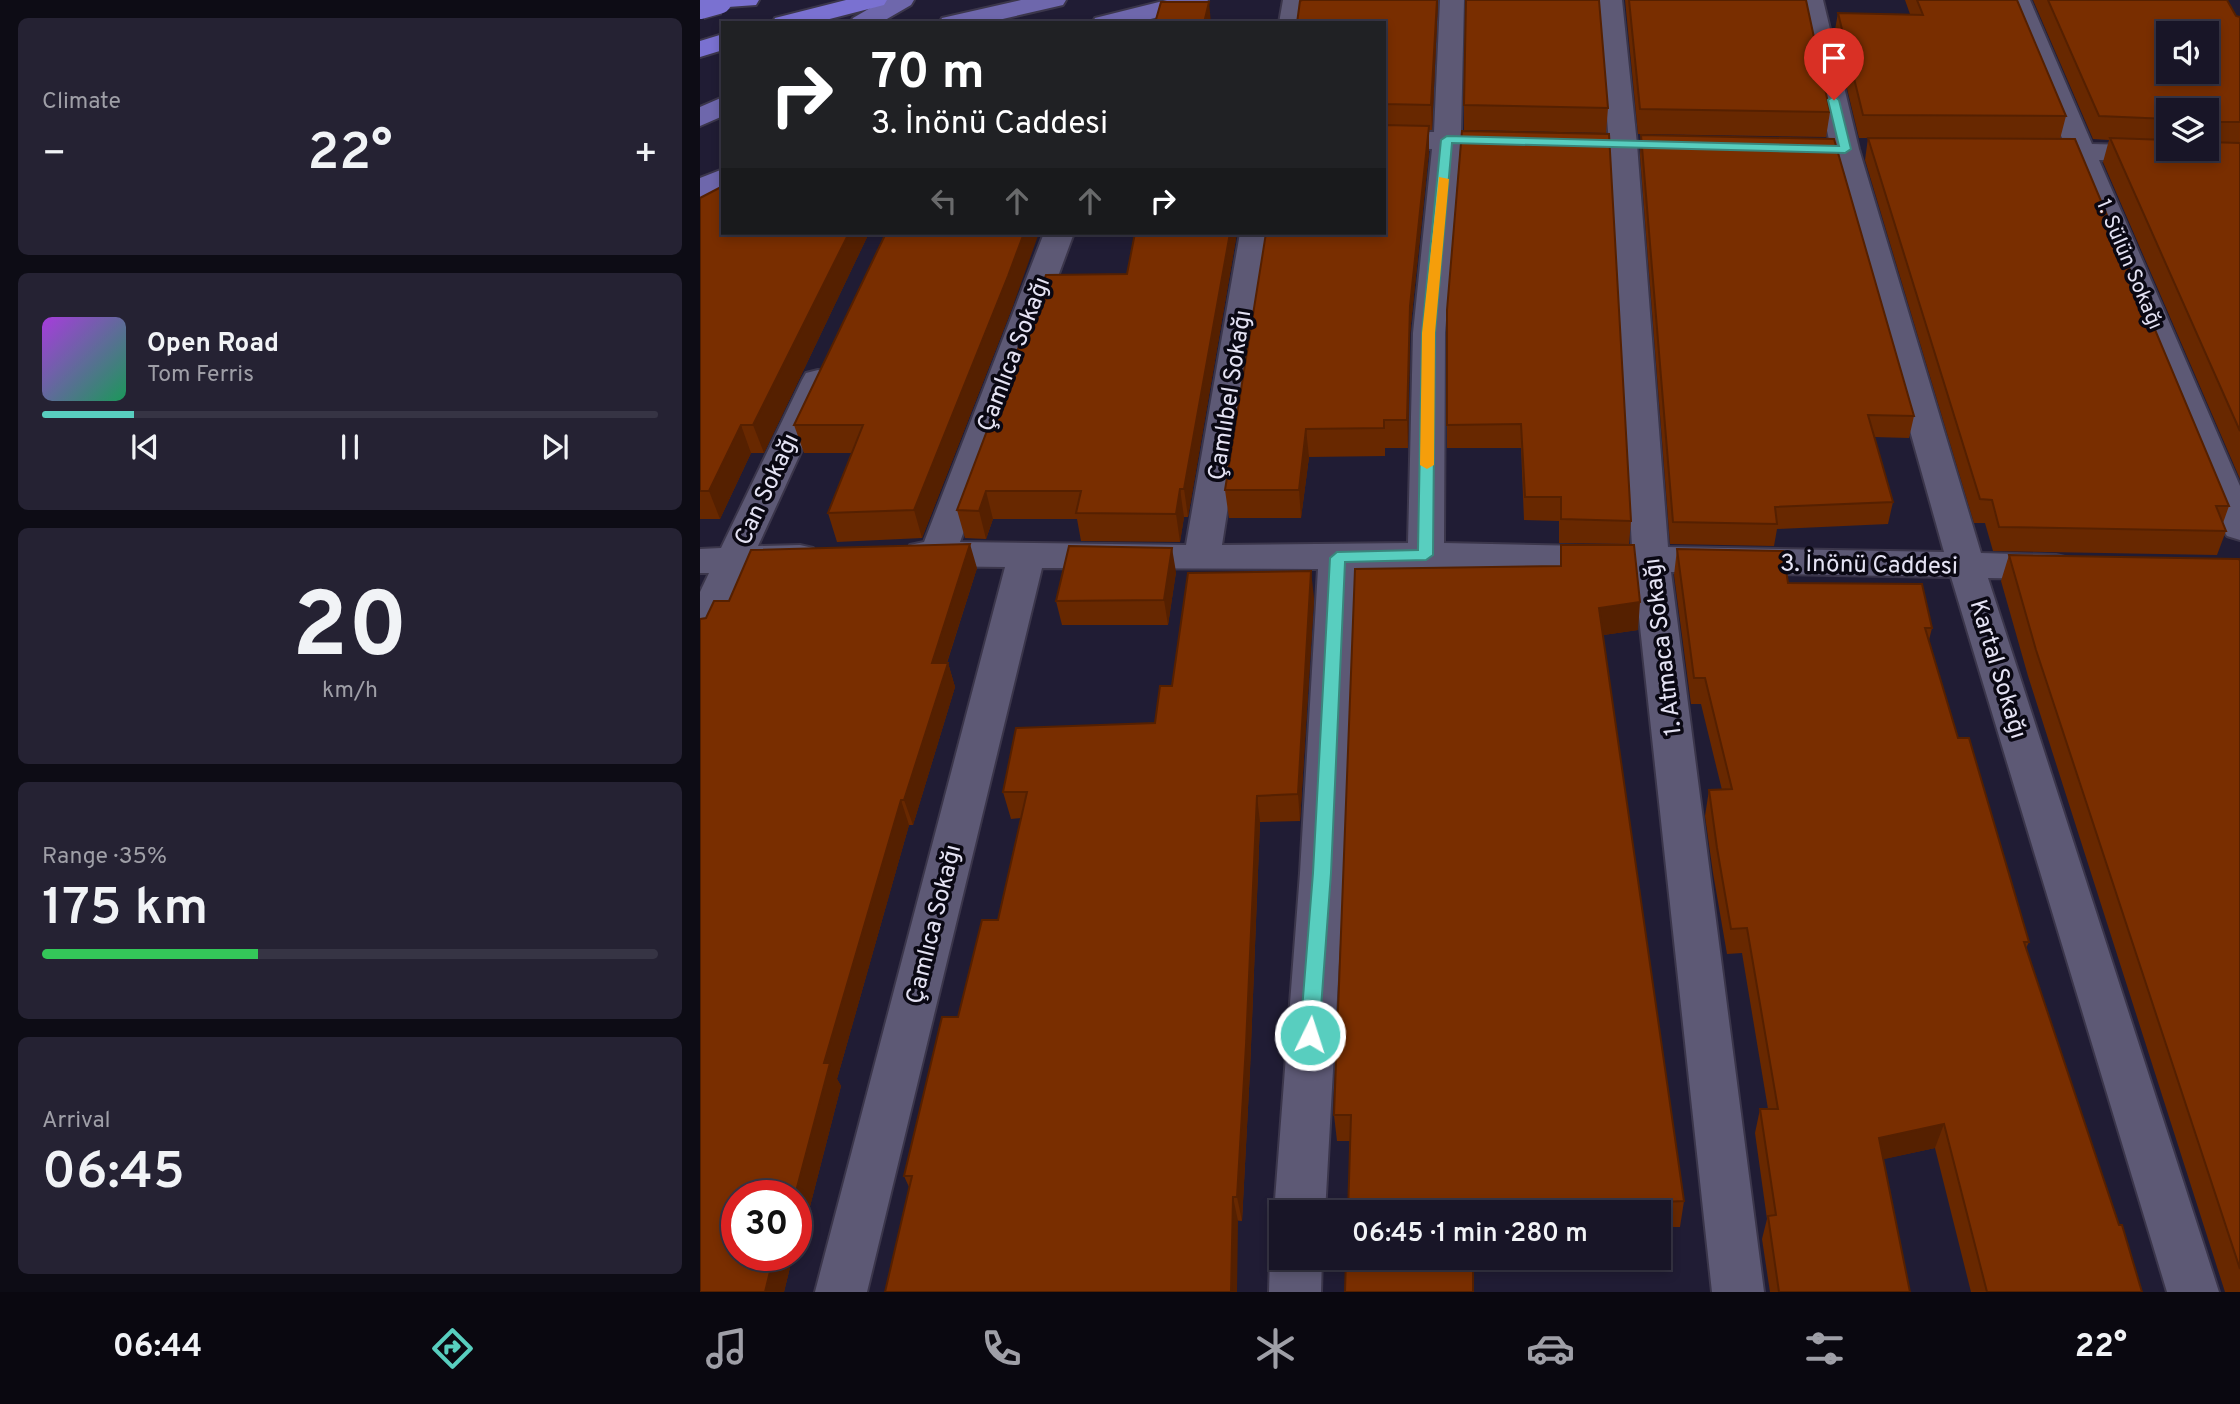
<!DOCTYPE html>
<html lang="en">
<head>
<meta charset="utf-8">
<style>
  body { margin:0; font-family:Overpass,sans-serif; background:#252233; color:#f1f3f6; height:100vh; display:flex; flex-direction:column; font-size:26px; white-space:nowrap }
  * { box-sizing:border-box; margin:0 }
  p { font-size:23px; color:#9f9fa7 }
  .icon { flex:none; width:38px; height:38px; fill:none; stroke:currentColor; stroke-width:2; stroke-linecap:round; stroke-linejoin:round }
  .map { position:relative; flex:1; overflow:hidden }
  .side { display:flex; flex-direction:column; gap:18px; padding:18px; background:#0d0c15; width:700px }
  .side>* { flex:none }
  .top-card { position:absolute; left:21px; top:21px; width:665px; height:214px; border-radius:0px; box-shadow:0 4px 10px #0003,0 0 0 2px #363444; background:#202124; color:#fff; overflow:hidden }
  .buttons { position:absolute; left:1456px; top:21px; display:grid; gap:14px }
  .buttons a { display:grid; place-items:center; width:63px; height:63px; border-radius:0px; background:#181527; box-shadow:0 4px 10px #0003,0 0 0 2px #363444; font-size:35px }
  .speed { position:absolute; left:21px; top:1180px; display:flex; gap:14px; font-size:35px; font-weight:700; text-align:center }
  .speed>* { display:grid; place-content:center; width:91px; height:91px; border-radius:50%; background:#181527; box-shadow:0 4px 10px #0003,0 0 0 2px #363444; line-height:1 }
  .speed .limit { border:10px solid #d22; background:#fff; color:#111 }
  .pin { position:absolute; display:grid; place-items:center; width:60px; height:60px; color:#fff; margin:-72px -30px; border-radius:50% 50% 50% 0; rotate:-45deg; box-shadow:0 0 7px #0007 }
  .pin .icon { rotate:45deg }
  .me { position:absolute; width:77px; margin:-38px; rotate:4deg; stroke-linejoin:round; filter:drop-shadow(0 0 5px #0008) }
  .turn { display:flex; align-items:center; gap:24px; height:147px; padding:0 35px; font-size:32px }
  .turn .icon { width:91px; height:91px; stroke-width:2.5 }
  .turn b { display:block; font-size:49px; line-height:60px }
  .lanes { display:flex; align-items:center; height:66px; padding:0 35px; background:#0003; justify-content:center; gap:35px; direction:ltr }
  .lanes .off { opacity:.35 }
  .big { font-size:52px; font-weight:600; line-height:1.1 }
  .side .widget { flex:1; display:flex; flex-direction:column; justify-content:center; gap:10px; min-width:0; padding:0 24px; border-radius:10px; background:#252233 }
  .side .dial { align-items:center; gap:0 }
  .dial b { font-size:91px; line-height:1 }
  .song { display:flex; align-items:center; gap:21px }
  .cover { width:84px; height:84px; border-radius:10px; background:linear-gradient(135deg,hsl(280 70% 55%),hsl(150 70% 35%)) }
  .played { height:7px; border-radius:4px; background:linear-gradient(90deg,#58cebf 15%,#363444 15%) }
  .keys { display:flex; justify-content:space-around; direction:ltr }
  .heat { display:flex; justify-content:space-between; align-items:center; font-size:38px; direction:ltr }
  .charge { height:10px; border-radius:5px; background:linear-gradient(90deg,#34c759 35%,#363444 0) }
  .trip { position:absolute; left:569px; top:1200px; width:402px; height:70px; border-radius:0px; background:#181527; box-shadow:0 4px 10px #0003,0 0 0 2px #363444; font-weight:600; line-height:70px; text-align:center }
  .dock { display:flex; height:112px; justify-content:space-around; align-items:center; background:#0a0810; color:#9f9fa7 }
  .dock .icon { width:49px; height:49px }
  .dock .selected { color:#58cebf }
  .dock b { font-size:32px; color:#f1f3f6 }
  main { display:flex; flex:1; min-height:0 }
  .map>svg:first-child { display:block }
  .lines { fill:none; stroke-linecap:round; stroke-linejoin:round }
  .street-casing { stroke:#3b364b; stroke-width:4 }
  .primary-casing { stroke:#3b364b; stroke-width:4 }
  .highway-casing { stroke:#3b364b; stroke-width:4 }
  .street { fill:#5d5975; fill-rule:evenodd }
  .primary { fill:#6e67ac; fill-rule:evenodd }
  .highway { fill:#7a71d1; fill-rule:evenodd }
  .highway-bridge-casing { stroke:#3b364b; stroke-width:31; stroke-linecap:butt }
  .highway-bridge { stroke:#7a71d1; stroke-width:28 }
  .wall { fill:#682800; fill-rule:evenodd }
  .shaded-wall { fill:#552000 }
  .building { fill:#792e00; stroke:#552000; stroke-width:2; fill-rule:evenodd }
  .route { fill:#58cebf; stroke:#39867c; stroke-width:2 }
  .slow { fill:#f59e0b }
  .labels { text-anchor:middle; stroke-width:7; stroke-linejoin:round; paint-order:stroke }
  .far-street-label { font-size:21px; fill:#e4e2f3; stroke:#0a0813 }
  .street-label { font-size:24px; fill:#e4e2f3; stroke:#0a0813 }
</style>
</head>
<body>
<main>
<section class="side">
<div class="widget"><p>Climate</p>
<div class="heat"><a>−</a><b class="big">22°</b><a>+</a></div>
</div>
<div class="widget">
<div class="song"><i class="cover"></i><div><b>Open Road</b><p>Tom Ferris</p></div></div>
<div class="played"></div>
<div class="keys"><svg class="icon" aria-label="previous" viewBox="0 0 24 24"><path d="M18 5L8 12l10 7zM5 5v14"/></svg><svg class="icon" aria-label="pause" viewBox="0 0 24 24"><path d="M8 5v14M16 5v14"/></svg><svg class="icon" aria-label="next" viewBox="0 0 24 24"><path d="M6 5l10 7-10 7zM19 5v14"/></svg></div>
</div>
<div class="widget dial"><b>20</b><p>km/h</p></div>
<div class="widget"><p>Range · 35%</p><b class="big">175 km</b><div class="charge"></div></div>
<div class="widget"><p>Arrival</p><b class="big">06:45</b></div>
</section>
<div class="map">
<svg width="1540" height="1292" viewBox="0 0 1540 1292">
  <rect width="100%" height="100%" fill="#201c34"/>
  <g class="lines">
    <!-- street casing -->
    <g class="street-casing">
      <path id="street" d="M583,0H607L603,23H579Z
        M740,0H764L761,132L824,135L828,141L824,147L814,149H760L745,333L744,543L932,547L909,144L898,0H922L937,144L968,547L1244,552L1131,149L1099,0H1123L1159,149L1281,553L1356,555L1369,558L1374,567L1369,576L1356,579L1288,578L1519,1292H1467L1251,577L971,572L1064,1292H1012L934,571L655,568L644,873L625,1213H581V1230L574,1213L600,873L618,569L342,568L167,1292H115L305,567L223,566L210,563L205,554L210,545L224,542L344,233H374L260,542L486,545L540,233H570L522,545L708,543L713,333L732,149L684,148V132H734Z
        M1306,0H1330L1392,144L1468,146V149L1540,148V164L1399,160L1540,486V540L1527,536L1522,528L1371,159L1319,156L1315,150L1319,144L1329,142L1364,143Z
        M118,370L130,373L134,380L58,546L100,545L113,548L118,557L113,566L100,569L47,571L14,641L0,645V592L9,573H0V549L21,548L102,380L106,373Z
        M581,1239V1258H622L621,1292H569L570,1258L578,1240Z"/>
    </g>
    <!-- primary casing -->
    <g class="primary-casing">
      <path id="primary" d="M184,0H214L211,5L180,23H150L153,18Z
        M321,0H366L363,5L285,23H239L242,18Z
        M467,0H508L505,5L435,23H392L395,18Z
        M23,97V116L0,126V107Z
        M23,169V188L0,198V178Z"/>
    </g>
    <!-- highway casing -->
    <g class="highway-casing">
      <path id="highway" d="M0,0H59L56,5L0,9Z
        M146,0H187L184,5L114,23H72L75,18Z
        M23,34V50L0,57V41Z"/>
    </g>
    <!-- street -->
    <use href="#street" class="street"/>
    <!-- primary -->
    <use href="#primary" class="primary"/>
    <!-- highway -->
    <use href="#highway" class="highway"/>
    <!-- highway-bridge casing -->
    <g class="highway-bridge-casing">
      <path id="highway-bridge" d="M0,5L18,0"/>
    </g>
    <!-- highway-bridge -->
    <use href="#highway-bridge" class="highway-bridge"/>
  </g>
  <!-- wall -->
  <path class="wall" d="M602,0H738L732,130H729V152L710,333L708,448H685V456L609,457L601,518H529L525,490L684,233V23Z
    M925,0H1106L1130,112L1126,137L938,134Z
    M1205,0H1317L1366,116L1360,139L1529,506L1523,523L1526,531L1517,555L1293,551L1285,523H1274L1165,160L1168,138H1159L1134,35L1138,13L1210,14Z
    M1333,0H1527L1536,16L1540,17V479L1403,162L1409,140L1393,139ZM1468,110H1507V149H1468Z
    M764,105L908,108L906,133L764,130Z
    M941,135L1214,416L1209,438L1174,437L1193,502L1188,524L1077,529L1074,546L970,544L940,156Z
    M0,198L23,233H169L64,453H51L20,519H0Z
    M537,233L488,517H484L480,542L381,541L377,519H293L286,539L265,538L257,510L427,274Z
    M314,303L222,538L137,542L128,513L152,453H104L94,425Z
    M747,310L931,521L929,544L859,543V521L824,520L821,448H747Z
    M861,545L938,630L903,635L984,1201L980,1227H959V1213H648L650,1141H637L634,1115L860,566Z
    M977,549L1232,628L1229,640L1258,738L1329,942L1326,948L1442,1292H1271L1235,1148L1183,1159L1210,1292H1070L1062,1239L1067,1219L1055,1133L1060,1109H1068L1042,953L1027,954L1013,873L1005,816L1009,790H1022L1001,704H991L974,575Z
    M1309,555L1540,561V1292H1525L1328,676L1301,581Z
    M277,568L247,663H248L255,687L213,825H209L137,1079L141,1086L107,1218H101L96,1239V1195H37V1255H93L84,1292H0L6,618L29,601Z
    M476,572L468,625H362L356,601Z
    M614,598L600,821L560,822L550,1070L542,1221L209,1187L204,1176L298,920L321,818L311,819L303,792L455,723L472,686Z"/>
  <!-- shaded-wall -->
  <path class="shaded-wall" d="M737,0H738L732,130L731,105Z
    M509,2L511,23H504Z
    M729,126V152L710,333L708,448L707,420L710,306Z
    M149,233H169L64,453L53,425Z
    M324,233H339L314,303L222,538L214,510Z
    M530,233H537L488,517L484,489Z
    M41,425L51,453L20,519L9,491Z
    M606,429L609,457L601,518L599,490Z
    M480,489L484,517L480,542L476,514Z
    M286,491L293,519L286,539L279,511Z
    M270,544L277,568L239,687L232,663Z
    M472,548L476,572L468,625L464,600Z
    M611,571L614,598L600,821L598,794Z
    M940,602L938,630L897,636L899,608Z
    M248,663L255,687L213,825L204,800Z
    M557,796L560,822L550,1070L542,1221L537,1197Z
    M201,800L209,825L137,1079L141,1086L107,1218L96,1198V1195H95L124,1063Z
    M1244,1124L1235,1148L1171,1162L1179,1138Z
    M533,1197L538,1221L537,1292H531Z
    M96,1209L101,1218L96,1239Z
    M74,1255H93L84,1292H65Z"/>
  <!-- building -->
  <path class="building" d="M602,0H737L731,105L684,104V23H597L600,1Z
    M766,0H899L908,108L764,105Z
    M929,0H1106L1130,112L940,109Z
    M1217,0H1317L1366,116L1163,115L1138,13L1223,15Z
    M1348,0H1527L1536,16L1540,17V122H1507V110H1468V119L1399,116ZM1468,33H1507V72H1468Z
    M461,2H509L504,23H455Z
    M684,125L729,126L710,306L707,420H684V428L606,429L599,490H525L566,233H684Z
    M762,131L909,134L931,521L861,519V497H825L821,424L747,425V310Z
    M941,135L1134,139L1214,416L1168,415L1193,502L1075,507L1077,524L973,522Z
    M1168,138L1375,139L1529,506H1516L1526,531L1299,527L1292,500L1280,499Z
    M1410,138L1468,140V149H1507V142L1540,143V431Z
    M23,186V233H149L53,425H41L9,491H0V198Z
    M186,233H324L308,276L214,510L128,513L163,425H94Z
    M435,233H530L484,489H480L476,514L376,513L381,491H286L279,511L257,510L346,275L427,274Z
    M270,544L232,663H248L204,800H201L124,1063H130L95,1195H37V1255H74L65,1292H0V619L6,618L14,601H29L51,550Z
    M861,545H934L940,602L899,608L984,1201L773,1210V1213H648L651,1115H634L655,569L861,566Z
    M369,546L472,548L464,600L356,601Z
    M977,549L1083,551L1088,583L1222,584L1232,628H1225L1258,738H1269L1329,942H1324L1419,1225H1422L1442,1292H1287L1244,1124L1179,1138L1210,1292H1079L1068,1216L1076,1215L1060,1109H1078L1047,928L1031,929L1017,848L1009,790L1032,789L1005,678H994Z
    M1309,555L1539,559L1540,561V1269L1336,650Z
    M611,571L598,794L557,796L546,1045L537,1197H533L531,1292H185L212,1176H204L242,1017H258L282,920H298L327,792H303L316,728L455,723L460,686H472L488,573Z
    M646,1258H773V1292H645Z"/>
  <!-- route -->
  <path class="route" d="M1134,96L1139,100L1151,149L1145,153L752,143L735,333L733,555L726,560L645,562L631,873L619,1035L616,1041L610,1044L603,1041L600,1035L613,873L630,558L637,552L718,550L722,333L741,140L747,136L1139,146L1128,100Z"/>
  <!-- slow -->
  <path class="slow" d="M739,177L749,179L735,333L734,465L727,469L720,465L722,333Z"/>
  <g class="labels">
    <!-- far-street labels -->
    <g class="far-street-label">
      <text transform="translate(1430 264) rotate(67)" y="7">1. Sülün Sokağı</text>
    </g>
    <!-- street labels -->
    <g class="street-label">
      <text transform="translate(313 354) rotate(-69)" y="8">Çamlıca Sokağı</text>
      <text transform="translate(529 395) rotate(-81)" y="8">Çamlıbel Sokağı</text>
      <text transform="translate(66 489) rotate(-65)" y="8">Can Sokağı</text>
      <text transform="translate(1169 564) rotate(1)" y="8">3. İnönü Caddesi</text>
      <text transform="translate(962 647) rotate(-97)" y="8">1. Atmaca Sokağı</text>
      <text transform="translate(1299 669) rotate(73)" y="8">Kartal Sokağı</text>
      <text transform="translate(233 924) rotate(-76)" y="8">Çamlıca Sokağı</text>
    </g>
  </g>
</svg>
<div class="buttons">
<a><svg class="icon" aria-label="sound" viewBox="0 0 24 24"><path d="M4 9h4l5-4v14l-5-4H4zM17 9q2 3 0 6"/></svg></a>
<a><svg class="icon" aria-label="layers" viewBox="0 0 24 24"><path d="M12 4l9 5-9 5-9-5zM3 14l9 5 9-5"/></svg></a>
</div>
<div class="speed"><div class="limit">30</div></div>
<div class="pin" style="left:1134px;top:100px;background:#d93025"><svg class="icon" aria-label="arrive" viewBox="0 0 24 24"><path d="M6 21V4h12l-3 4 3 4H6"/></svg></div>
<svg class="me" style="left:610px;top:1035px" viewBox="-20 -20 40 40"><circle r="17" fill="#58cebf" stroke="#fff" stroke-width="3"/><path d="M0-11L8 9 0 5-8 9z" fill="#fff"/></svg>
<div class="trip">06:45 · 1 min · 280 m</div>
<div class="top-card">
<div class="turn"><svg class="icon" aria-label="right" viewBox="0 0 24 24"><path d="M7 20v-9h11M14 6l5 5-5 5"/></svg><div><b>70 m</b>3. İnönü Caddesi</div></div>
<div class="lanes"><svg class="icon off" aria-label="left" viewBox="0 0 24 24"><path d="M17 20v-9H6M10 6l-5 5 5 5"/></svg><svg class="icon off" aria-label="ahead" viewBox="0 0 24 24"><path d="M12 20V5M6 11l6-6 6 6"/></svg><svg class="icon off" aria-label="ahead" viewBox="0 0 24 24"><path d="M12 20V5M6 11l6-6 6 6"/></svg><svg class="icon" aria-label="right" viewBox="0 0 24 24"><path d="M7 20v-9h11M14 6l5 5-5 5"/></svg></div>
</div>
</div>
</main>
<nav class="dock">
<b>06:44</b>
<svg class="icon selected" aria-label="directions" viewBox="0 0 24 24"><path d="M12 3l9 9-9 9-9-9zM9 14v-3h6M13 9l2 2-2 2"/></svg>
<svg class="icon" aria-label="music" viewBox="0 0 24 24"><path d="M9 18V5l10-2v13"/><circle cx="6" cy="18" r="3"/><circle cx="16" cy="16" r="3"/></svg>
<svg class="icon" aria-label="phone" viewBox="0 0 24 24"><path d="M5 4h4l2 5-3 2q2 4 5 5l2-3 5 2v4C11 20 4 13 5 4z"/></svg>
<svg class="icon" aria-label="climate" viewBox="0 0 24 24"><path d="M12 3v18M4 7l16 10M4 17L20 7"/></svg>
<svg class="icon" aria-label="car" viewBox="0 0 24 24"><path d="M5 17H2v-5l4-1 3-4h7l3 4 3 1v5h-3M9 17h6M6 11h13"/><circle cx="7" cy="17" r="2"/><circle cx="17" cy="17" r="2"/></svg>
<svg class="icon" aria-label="filters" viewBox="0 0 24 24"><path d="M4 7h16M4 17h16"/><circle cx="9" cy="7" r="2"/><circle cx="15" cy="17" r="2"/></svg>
<b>22°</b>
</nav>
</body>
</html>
